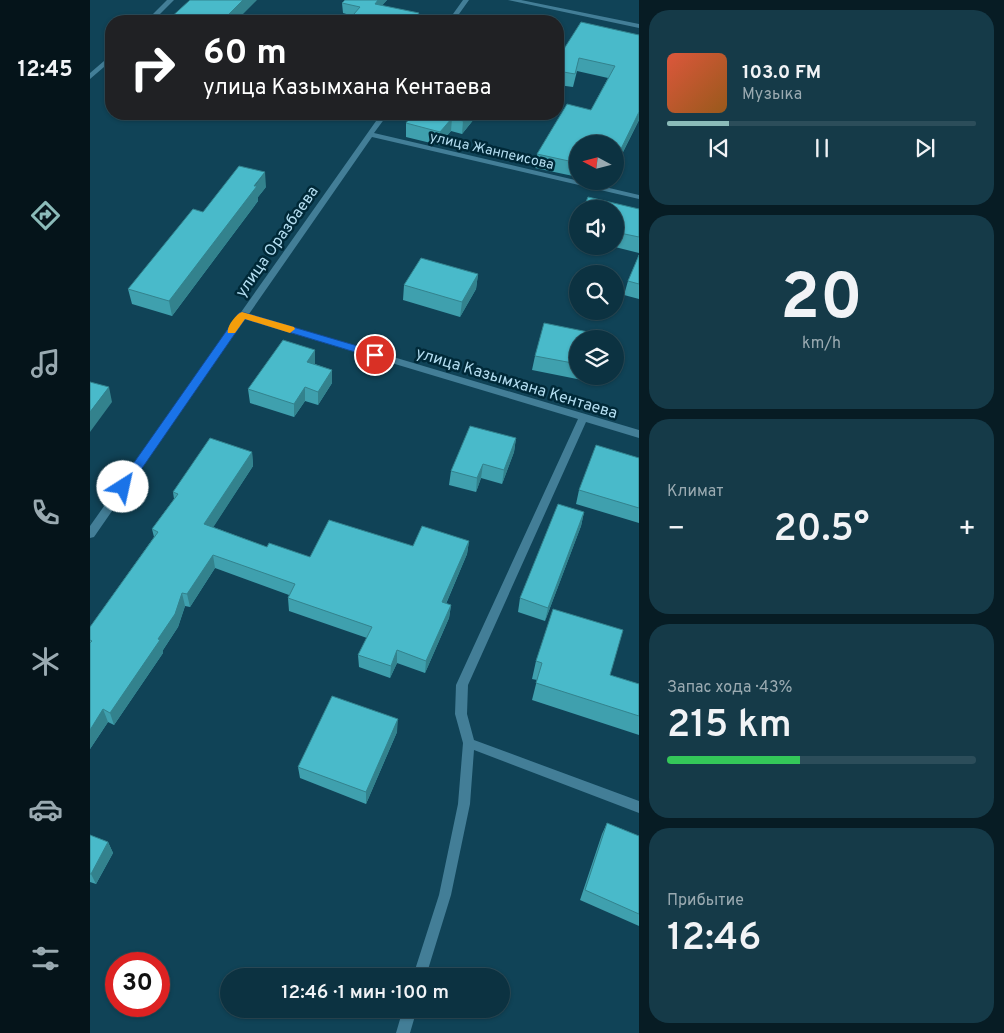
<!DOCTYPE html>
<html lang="ru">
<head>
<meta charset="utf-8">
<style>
  body { margin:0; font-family:Overpass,sans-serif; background:#153a48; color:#f1f3f6; height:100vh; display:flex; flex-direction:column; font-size:19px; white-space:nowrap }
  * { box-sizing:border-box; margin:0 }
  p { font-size:16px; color:#9aaab1 }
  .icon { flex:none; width:28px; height:28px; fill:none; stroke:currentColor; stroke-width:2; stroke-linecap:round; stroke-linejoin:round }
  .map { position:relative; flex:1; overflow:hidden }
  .details { display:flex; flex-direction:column; gap:10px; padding:10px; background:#071c24; width:365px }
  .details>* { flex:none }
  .banner { position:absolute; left:15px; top:15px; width:459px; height:105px; border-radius:20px; box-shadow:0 1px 4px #0004,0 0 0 1px #2c4d5a; background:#202124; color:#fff; overflow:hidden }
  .needle { width:32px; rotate:277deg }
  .tools { position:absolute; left:479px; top:135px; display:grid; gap:10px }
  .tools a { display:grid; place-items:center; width:55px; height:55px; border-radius:50%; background:#0c3241; box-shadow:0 1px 4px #0004,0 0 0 1px #2c4d5a; font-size:25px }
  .speed { position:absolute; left:15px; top:952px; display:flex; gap:10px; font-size:25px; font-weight:700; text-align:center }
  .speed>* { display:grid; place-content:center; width:65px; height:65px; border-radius:50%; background:#0c3241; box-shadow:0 1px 4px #0004,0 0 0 1px #2c4d5a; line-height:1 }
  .speed .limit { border:8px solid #d22; background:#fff; color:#111 }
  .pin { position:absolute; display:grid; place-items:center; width:42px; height:42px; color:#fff; margin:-21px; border:2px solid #fff; border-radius:50%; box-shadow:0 1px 5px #0007 }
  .me { position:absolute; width:55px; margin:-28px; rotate:35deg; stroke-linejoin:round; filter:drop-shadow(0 0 4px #0008) }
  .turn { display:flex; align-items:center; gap:18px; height:105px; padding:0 15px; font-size:22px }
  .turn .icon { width:65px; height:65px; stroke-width:2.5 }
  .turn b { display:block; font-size:35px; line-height:42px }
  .big { font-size:38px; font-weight:600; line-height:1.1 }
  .details .card { flex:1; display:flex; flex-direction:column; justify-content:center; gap:8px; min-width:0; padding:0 18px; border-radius:20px; background:#153a48 }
  .details .dial { align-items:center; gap:0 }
  .dial b { font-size:65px; line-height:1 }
  .song { display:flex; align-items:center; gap:15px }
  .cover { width:60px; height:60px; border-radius:8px; background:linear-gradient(135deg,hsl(10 70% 55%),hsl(30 70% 35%)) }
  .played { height:5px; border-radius:2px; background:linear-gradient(90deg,#8bbbb9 20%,#2c4d5a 20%) }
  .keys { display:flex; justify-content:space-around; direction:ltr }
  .heat { display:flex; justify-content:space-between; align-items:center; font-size:28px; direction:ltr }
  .charge { height:8px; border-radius:4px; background:linear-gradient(90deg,#34c759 43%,#2c4d5a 0) }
  .trip { position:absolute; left:130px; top:968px; width:290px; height:50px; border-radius:25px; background:#0c3241; box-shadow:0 1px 4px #0004,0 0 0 1px #2c4d5a; font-weight:600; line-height:50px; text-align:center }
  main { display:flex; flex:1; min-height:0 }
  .menu { display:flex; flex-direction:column; width:90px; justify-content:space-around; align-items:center; background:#05141a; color:#9aaab1 }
  .menu .icon { width:35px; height:35px }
  .menu .selected { color:#8bbbb9 }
  .menu b { font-size:22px; color:#f1f3f6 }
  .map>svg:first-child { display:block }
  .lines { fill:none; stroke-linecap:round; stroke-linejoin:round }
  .street { fill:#437e97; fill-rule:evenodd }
  .wall { fill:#3fa0ae }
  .shaded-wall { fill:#33828d }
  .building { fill:#49baca; stroke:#33828d }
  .route { fill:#1a73e8; stroke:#114b97 }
  .slow { fill:#f59e0b }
  .labels { text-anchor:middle; stroke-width:5; stroke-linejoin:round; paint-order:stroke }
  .far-street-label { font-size:14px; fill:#b3ddf0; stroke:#002938 }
  .street-label { font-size:16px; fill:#b3ddf0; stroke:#002938 }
</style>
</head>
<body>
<main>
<nav class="menu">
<b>12:45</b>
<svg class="icon selected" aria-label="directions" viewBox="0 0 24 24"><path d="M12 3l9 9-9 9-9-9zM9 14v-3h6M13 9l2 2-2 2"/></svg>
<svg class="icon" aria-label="music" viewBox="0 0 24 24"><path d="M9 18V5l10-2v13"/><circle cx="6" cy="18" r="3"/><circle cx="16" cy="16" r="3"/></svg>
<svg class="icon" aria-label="phone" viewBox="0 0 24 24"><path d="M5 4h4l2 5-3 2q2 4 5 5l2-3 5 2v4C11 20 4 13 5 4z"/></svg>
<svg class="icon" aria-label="climate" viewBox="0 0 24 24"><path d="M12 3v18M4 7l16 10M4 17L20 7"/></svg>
<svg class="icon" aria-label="car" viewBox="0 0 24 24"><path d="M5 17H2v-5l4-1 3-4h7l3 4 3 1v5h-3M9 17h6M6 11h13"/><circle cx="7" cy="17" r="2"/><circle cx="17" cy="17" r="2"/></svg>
<svg class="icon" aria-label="filters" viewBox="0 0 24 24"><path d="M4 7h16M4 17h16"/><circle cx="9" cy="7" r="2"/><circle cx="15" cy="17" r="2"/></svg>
</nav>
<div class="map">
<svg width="549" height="1033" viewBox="0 0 549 1033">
  <rect width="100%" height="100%" fill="#104357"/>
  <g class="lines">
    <!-- street -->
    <path class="street" d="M77,0H84L63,21H56Z
      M373,0H379L364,21H358Z
      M418,0H431L549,24V28Z
      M21,55V61L0,79V73Z
      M291,114H298L284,133L549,195V199L282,137L159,314L549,430V438L496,422L378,685L377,714L384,740L549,801V813L384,750L380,804L361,895L336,976H323L349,895L368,804L373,743L365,714L366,685L488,419L155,319L4,537L0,538V526Z
      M313,1009H327L320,1033H306Z"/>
  </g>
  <!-- wall -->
  <path class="wall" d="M255,0H297L292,5L263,16L253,13L252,3Z
    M549,35V120L526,166H525V144H488V177L445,168L447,154L501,110L518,78L487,71L483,87L468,85V50L472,52Z
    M388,114L372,134L361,131L349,145L316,137V123Z
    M176,187L168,197V201L82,316L42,304L38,289L113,212Z
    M525,209H549V253L521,246H525Z
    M488,222V238L484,237Z
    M549,255V299L534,295L538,281Z
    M388,274L386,289L370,317L313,300L314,285Z
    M488,339V376H493L492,380L442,370L445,356Z
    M225,350V364L242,370V383L228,405L215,401L204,417L160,403L158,389Z
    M426,438L424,452L412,484L391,478L386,492L359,485L361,471Z
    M162,452L163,466L123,527L177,547L220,557L323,546L379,541L377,554L356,604L361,605L359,618L335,673L307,663L300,678L269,667L268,655L277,638L199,611L198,598L199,595L125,568L100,607L95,606L88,627L73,650V653L24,725L18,722L0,749V627L64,537L62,529L84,499L83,492Z
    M549,458V523L486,504L489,490Z
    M494,512L491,526L455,621L428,612L430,598Z
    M446,661L520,675L549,684V735L442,700L447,680L442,679Z
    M307,732L276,804L210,778L208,767Z
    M517,823L549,836V926L490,900L512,834Z
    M0,835L18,842L23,853L6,884L0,882Z"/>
  <!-- shaded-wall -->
  <path class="shaded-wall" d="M153,0H167L146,21H132Z
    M288,0H297L285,14V4Z
    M329,13V21H323Z
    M549,112V120L526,166L529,153Z
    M379,114H388L372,134L373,121Z
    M362,118L361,131L349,145L350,132Z
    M175,172L176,187L168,197V201L82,316L79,301Z
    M388,274L386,289L370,317L372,302Z
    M225,350V364L218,375L217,362Z
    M242,370V383L228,405V392Z
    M19,387L22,402L0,432V412Z
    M215,387V401L204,417V404Z
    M426,438L424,452L412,484L414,470Z
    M162,452L163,466L117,537L114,524Z
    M393,464L391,478L386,492L387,478Z
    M494,512L491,526L455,621L458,608Z
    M379,541L377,554L351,615L352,602Z
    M123,555L125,568L100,607L97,594Z
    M92,593L95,606L88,627L73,650V653L24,725L20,713L68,639Z
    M361,605L359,618L335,673L336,661Z
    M307,650V663L300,678L301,666Z
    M13,709L18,722L0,749V730Z
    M308,719L307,732L276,804V792Z
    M18,842L23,853L6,884L1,874Z"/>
  <!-- building -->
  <path class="building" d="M100,0H153L132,21H77Z
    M255,0H288L285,4L329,13L323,21H258L270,7L252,3Z
    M491,22L549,35V112L529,153L525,152V144H488V163L447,154L477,104L501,110L525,66L489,58L485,74L468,71V50L472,52Z
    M323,114H379L373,121L362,118L350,132L316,123Z
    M149,166L175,172L164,186H167L79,301L38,289L103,209L113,212Z
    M498,197L549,209V237L525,232V209H493Z
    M549,255V284L538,281Z
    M331,258L388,274L372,302L314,285Z
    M454,323L503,333L501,339H488V364L445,356Z
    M193,340L225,350L217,362L242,370L228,392L215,387L204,404L158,389Z
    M0,382L19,387L0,412Z
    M380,426L426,438L414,470L393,464L387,478L361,471Z
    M120,438L162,452L114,524L177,547L179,543L220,557L239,520L323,546L332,526L379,541L352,602L361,605L336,661L307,650L301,666L268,655L282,627L198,598L205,584L123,555L97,594L92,593L85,614L68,639L70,640L20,713L13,709L0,730V643L2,641L0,640V627L68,532L62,529L88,494L83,492Z
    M506,445L549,458V508L489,490Z
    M468,504L494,512L458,608L430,598Z
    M463,609L533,630L520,675L549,684V716L446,683L452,663L446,661Z
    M242,696L308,719L276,792L208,767Z
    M517,823L549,836V914L495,890Z
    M0,835L18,842L1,874H0Z"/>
  <!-- route -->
  <path class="route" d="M152,312L288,352L290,355L285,358L155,319L37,490H29L27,487L29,484L149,313Z"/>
  <!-- slow -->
  <path class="slow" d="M152,312L204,327L205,329L200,333L155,319L145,333H138C136,327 146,314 152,312Z"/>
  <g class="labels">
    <!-- far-street labels -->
    <g class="far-street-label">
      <text transform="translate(402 150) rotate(13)" y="5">улица Жанпеисова</text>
    </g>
    <!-- street labels -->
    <g class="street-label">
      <text transform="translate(186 241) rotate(-55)" y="6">улица Оразбаева</text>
      <text transform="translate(427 382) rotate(17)" y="6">улица Казымхана Кентаева</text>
    </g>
  </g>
</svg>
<div class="tools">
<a><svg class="needle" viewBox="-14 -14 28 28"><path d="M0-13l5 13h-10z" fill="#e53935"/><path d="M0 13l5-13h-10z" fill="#9aaab1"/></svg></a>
<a><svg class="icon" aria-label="sound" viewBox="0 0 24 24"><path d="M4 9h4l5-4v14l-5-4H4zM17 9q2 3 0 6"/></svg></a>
<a><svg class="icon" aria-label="search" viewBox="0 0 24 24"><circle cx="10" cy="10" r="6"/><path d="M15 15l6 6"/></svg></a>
<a><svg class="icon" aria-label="layers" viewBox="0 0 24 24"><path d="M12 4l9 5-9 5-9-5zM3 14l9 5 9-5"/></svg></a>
</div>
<div class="speed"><div class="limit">30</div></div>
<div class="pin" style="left:285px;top:355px;background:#d93025"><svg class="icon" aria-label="arrive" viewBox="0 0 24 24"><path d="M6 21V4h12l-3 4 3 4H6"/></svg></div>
<svg class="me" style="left:33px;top:487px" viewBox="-20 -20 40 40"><circle r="19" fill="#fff"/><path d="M0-13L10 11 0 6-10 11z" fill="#1a73e8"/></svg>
<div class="trip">12:46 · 1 мин · 100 m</div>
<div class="banner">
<div class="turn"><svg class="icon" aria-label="right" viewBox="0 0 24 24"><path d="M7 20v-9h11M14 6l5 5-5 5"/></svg><div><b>60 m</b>улица Казымхана Кентаева</div></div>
</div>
</div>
<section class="details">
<div class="card">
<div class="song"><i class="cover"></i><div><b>103.0 FM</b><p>Музыка</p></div></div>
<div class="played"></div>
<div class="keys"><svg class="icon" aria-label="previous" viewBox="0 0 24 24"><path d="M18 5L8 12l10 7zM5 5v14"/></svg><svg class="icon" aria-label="pause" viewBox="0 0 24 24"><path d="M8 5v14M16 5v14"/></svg><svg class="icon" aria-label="next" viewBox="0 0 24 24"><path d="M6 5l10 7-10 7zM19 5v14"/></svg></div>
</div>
<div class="card dial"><b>20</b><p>km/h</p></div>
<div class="card"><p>Климат</p>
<div class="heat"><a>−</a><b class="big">20.5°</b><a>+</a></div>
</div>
<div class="card"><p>Запас хода · 43%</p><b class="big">215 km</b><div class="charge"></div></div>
<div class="card"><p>Прибытие</p><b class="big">12:46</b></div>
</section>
</main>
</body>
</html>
